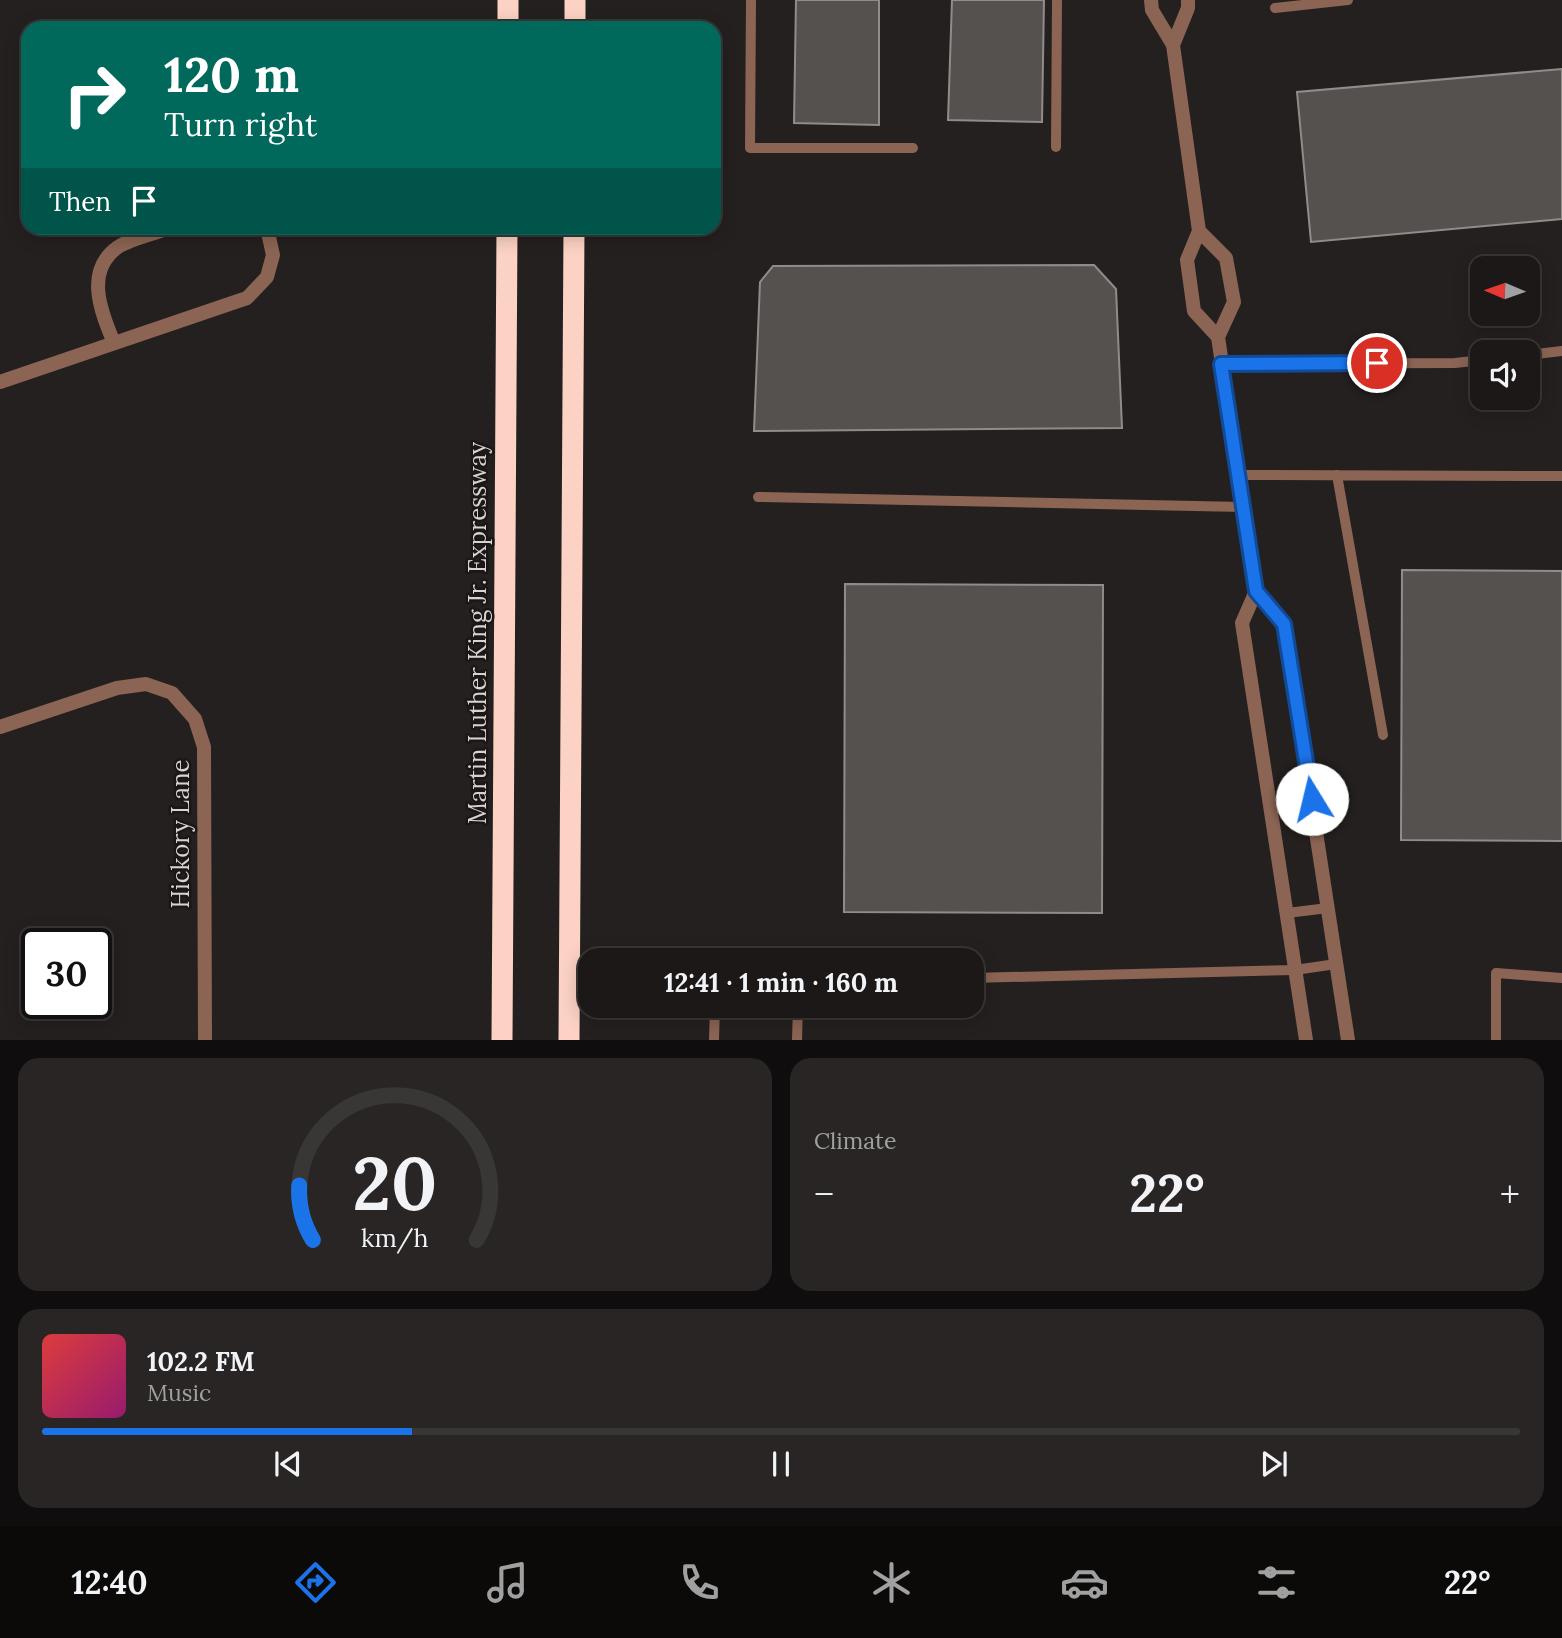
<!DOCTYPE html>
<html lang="en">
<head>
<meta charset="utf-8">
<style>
  body { margin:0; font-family:Lora,serif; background:#282524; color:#f1f3f6; height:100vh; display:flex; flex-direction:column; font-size:26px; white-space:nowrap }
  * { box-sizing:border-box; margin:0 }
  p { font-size:23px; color:#a0a0a1 }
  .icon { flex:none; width:38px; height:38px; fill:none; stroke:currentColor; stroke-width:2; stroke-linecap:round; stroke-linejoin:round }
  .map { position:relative; height:1040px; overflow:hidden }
  .drawer { display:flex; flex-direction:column; gap:18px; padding:18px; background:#0f0d0d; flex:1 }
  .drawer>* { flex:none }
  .guide { position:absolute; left:21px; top:21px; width:700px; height:214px; border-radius:21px; box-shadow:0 4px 18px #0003,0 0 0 2px #393736; background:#00695c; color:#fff; overflow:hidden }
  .needle { width:46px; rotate:272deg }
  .controls { position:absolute; left:1470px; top:256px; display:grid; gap:14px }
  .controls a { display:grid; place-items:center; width:70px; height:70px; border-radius:14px; background:#1b1817; box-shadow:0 4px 18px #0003,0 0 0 2px #393736; font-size:35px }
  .speed { position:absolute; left:21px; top:928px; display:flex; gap:14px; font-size:35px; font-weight:700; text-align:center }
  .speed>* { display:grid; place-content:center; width:91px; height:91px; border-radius:50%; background:#1b1817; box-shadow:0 4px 18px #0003,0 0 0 2px #393736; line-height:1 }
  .speed .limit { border:4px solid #111; border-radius:10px; background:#fff; color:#111 }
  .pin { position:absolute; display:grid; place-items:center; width:60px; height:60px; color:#fff; margin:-30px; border:4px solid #fff; border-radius:50%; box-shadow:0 2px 7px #0007 }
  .me { position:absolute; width:77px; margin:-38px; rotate:351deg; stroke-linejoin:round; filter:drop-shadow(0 0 5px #0008) }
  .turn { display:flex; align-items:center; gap:24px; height:147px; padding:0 28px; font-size:32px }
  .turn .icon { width:91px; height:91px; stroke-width:2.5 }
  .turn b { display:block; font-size:49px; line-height:60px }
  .then { display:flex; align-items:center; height:66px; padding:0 28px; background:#0003; gap:14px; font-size:26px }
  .big { font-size:52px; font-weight:800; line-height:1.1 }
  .drawer .widget { flex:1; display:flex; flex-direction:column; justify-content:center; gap:10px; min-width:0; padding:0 24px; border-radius:21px; background:#282524 }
  .drawer .dial { align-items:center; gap:0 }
  .dial svg { height:182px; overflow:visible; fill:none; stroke:#393736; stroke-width:7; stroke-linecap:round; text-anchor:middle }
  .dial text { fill:#f1f3f6; stroke:none }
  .song { display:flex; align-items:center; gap:21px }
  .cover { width:84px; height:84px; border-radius:10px; background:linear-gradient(135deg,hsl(0 70% 55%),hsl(320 70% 35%)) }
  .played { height:7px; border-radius:4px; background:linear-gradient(90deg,#1a73e8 25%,#393736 25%) }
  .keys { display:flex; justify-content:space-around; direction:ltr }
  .heat { display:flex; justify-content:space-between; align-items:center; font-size:38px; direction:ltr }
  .drawer .tiles { flex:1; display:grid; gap:18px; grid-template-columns:1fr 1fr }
  .widget:last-child { grid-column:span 2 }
  .trip { position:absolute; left:578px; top:948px; width:406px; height:70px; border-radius:21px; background:#1b1817; box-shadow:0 4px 18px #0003,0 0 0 2px #393736; font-weight:800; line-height:70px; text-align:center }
  .tabs { display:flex; height:112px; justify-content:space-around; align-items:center; background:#0b0a09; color:#a0a0a1 }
  .tabs .icon { width:49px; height:49px }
  .tabs .active { color:#1a73e8 }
  .tabs b { font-size:32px; color:#f1f3f6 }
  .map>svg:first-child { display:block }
  .building { fill:#55514f; stroke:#918c8a; stroke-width:2 }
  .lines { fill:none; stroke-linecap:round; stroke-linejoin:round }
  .lane { stroke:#8b6454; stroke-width:10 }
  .street { stroke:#8b6454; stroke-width:14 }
  .highway { stroke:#fbd2c3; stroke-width:21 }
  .route-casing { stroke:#114b97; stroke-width:18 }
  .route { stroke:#1a73e8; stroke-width:12 }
  .labels { text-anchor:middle; stroke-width:5; stroke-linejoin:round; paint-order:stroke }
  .street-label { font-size:24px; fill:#d6d3d2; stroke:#1b1716 }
</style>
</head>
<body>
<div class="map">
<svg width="1562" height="1040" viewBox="0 0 1562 1040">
  <rect width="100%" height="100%" fill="#24201f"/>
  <!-- building -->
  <path class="building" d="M796,0H879V125L794,123Z
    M952,0H1044L1042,122L948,120Z
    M1562,69V219L1311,242L1297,92Z
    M1094,265L1116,289L1122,428L754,431L760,282L773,266Z
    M1402,570L1562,571V841L1401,840Z
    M845,584L1103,585L1102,913L844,912Z"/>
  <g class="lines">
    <!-- lane -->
    <path class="lane" d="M751,0L750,148H913
      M1275,8L1348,0
      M1056,147L1057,0
      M1528,355L1562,351
      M1221,364L1455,363L1482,360
      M1238,475L1562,476
      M1337,475L1383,735
      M758,497L1243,507
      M1287,913L1328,908
      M971,978L1295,970L1336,964
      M714,1040L715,1006
      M797,1040L798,1006
      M1496,1040V973L1562,978"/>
    <!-- street -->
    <path class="street" d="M1151,0L1152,10L1173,45L1199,231
      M1173,45L1188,8V0
      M1218,337L1194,311L1187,260L1199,231L1226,258L1234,302L1218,337L1256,591
      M114,343C101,312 84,271 118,247C130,239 156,233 170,228
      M0,382L247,298L267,277L273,255L267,228
      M0,727L117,688L146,684L172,693L195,719L204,747L205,1040
      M1306,1040L1242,623L1256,591L1284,624L1348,1040"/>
    <!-- highway -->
    <path class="highway" d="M508,28V0
      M575,28V0
      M502,1040L507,228
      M569,1040L574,228"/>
  </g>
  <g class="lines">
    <!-- route casing -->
    <g class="route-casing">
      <path id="route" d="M1312,799L1284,624L1256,591L1221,364L1377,363"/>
    </g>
    <!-- route -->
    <use href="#route" class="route"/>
  </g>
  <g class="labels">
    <!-- street labels -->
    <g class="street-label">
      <text transform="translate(478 633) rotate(-90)" y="8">Martin Luther King Jr. Expressway</text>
      <text transform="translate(181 834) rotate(-90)" y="8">Hickory Lane</text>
    </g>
  </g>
</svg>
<div class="controls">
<a><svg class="needle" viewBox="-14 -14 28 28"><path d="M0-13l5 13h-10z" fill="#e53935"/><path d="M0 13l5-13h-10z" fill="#a0a0a1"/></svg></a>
<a><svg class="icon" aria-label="sound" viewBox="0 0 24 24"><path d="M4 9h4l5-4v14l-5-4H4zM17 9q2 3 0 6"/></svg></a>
</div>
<div class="speed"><div class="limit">30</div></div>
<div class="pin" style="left:1377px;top:363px;background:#d93025"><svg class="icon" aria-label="arrive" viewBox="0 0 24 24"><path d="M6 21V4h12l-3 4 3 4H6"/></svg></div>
<svg class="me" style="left:1312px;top:799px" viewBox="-20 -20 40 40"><circle r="19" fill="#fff"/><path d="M0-13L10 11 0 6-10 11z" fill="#1a73e8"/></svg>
<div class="trip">12:41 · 1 min · 160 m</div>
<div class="guide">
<div class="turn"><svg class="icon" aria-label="right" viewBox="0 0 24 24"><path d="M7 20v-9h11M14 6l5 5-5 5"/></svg><div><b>120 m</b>Turn right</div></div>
<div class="then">Then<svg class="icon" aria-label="arrive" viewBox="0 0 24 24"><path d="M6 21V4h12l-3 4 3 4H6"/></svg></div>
</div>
</div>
<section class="drawer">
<div class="tiles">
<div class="widget dial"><svg viewBox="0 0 100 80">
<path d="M14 69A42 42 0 1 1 86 69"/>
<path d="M14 69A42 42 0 0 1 8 45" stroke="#1a73e8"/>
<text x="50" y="56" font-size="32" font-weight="700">20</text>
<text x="50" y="72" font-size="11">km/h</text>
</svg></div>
<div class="widget"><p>Climate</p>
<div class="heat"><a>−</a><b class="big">22°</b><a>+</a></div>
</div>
<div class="widget">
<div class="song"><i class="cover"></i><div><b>102.2 FM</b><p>Music</p></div></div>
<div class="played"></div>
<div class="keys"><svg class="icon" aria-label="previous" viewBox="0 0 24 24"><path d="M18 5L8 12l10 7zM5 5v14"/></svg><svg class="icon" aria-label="pause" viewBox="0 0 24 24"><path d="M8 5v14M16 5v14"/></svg><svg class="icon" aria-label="next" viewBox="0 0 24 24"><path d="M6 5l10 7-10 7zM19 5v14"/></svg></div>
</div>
</div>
</section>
<nav class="tabs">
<b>12:40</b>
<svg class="icon active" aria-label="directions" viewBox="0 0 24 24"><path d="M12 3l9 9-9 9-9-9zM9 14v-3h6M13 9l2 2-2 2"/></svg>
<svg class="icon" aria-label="music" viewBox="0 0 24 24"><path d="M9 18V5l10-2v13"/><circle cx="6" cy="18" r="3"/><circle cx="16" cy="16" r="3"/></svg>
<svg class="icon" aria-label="phone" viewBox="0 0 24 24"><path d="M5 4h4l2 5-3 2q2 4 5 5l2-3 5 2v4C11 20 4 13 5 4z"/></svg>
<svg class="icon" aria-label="climate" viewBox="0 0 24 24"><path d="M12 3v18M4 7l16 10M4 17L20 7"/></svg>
<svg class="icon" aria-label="car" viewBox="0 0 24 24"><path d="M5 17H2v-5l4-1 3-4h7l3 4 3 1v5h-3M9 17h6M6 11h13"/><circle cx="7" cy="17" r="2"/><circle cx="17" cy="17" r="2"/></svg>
<svg class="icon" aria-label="filters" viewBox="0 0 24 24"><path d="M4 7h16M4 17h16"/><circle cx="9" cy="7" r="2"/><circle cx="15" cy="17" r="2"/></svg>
<b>22°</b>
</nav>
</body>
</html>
